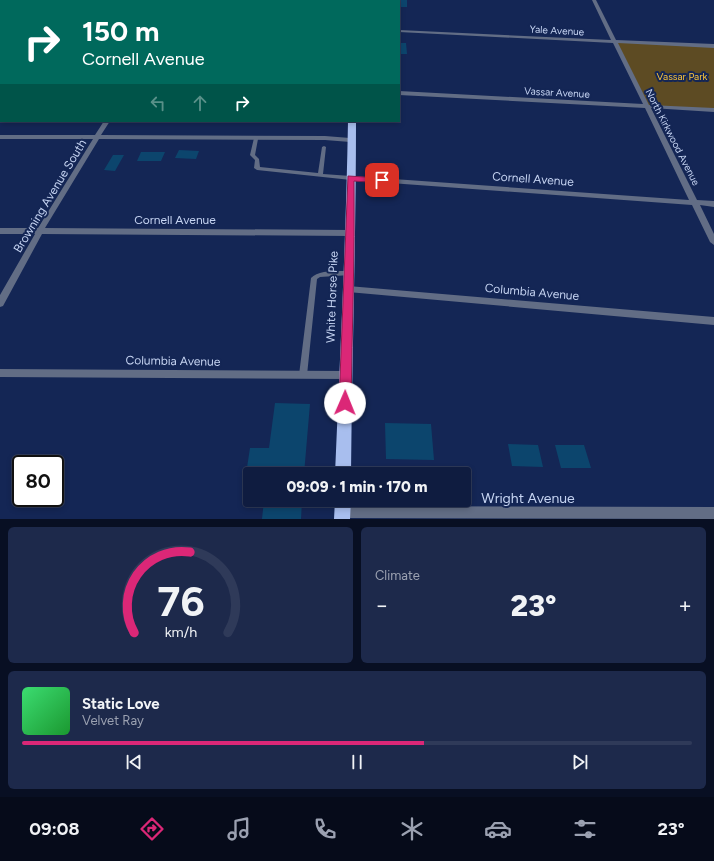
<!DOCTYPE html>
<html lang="en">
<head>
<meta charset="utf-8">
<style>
  body { margin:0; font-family:Figtree,sans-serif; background:#1d294b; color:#f1f3f6; height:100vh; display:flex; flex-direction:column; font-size:15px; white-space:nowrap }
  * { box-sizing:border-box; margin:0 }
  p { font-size:13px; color:#9ba1b1 }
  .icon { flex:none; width:22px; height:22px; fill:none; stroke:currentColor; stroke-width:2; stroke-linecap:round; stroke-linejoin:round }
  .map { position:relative; height:519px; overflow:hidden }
  .drawer { display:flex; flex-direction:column; gap:8px; padding:8px; background:#080f23; flex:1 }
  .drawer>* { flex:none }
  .top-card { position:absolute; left:0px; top:0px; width:400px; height:122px; box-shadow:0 2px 6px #0003,0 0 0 1px #2f3a59; background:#00695c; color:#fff; overflow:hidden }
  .speed { position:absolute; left:12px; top:455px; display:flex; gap:8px; font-size:20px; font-weight:700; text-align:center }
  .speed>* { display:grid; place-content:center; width:52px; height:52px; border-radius:50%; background:#0f1c40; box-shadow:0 2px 6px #0003,0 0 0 1px #2f3a59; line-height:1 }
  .speed .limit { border:2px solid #111; border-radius:6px; background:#fff; color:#111 }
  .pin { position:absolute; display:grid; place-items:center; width:34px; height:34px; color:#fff; margin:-17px; border-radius:8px; box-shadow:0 2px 6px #0006 }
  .me { position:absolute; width:44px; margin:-22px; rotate:1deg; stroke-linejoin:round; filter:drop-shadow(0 0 3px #0008) }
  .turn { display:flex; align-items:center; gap:14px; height:84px; padding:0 16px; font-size:18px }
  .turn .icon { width:52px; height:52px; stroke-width:2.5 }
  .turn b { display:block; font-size:28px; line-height:34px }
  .lanes { display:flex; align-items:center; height:38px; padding:0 16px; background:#0003; justify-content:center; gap:20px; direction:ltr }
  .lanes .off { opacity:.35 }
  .big { font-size:30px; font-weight:800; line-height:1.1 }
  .drawer .widget { flex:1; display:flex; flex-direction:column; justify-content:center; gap:6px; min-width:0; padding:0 14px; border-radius:6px; background:#1d294b }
  .drawer .dial { align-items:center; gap:0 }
  .dial svg { height:104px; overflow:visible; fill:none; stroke:#2f3a59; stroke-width:7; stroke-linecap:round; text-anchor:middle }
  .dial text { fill:#f1f3f6; stroke:none }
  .song { display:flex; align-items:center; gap:12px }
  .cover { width:48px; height:48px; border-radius:6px; background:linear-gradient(135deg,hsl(140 70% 55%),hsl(130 70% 35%)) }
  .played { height:4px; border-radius:2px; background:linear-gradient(90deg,#db2777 60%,#2f3a59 60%) }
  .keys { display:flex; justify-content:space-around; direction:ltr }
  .heat { display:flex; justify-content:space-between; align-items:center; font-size:22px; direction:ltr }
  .drawer .tiles { flex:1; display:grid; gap:8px; grid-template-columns:1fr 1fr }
  .widget:last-child { grid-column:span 2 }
  .trip { position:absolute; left:243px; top:467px; width:228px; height:40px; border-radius:4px; background:#0f1c40; box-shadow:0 2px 6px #0003,0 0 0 1px #2f3a59; font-weight:800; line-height:40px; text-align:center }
  .dock { display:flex; height:64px; justify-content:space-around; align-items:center; background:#060b1a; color:#9ba1b1 }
  .dock .icon { width:28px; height:28px }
  .dock .selected { color:#db2777 }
  .dock b { font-size:18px; color:#f1f3f6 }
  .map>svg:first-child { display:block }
  .green { fill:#5d4b23 }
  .building { fill:#0c456d }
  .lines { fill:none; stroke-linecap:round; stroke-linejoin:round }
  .service { fill:#626d85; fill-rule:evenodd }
  .minor { fill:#626d85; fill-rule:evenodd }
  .trunk { fill:#a8beee; fill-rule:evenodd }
  .route { fill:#db2777; stroke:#8e194d }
  .labels { text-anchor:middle; stroke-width:4; stroke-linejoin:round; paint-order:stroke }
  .far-street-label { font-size:10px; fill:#c6d4f2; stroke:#142655 }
  .far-park-label { font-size:10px; fill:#fbc43a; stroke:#142655 }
  .street-label { font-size:12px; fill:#c6d4f2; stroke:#142655 }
  .near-street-label { font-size:14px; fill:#c6d4f2; stroke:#142655 }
</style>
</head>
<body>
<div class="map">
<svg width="714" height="519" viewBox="0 0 714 519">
  <rect width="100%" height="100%" fill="#142655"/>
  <!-- green -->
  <path class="green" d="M614,41L714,46V110L646,106Z"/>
  <!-- building -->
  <path class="building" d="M399,0H407V7H399Z
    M399,43H406L407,54H399Z
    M179,150L199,151L196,159L175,158Z
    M141,152H165L161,161H137Z
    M113,155H124L115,171L104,170Z
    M275,403L310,404L304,474H246L250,448H269Z
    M385,423L431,424L434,460L386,459Z
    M508,444L538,445L543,467L512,466Z
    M555,445H584L591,468H561Z
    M264,500H302L301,519H262Z"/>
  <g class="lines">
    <!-- service -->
    <path class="service" d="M309,0H313V1H309Z
      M254,138H256L258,139L255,155L259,159L260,167L318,173L322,147L324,146L326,147L323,174L351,176L354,178L351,180L257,170L254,168L255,160L250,155Z
      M348,271H350L351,273L350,275L320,277L317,279L307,375L306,377L303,378L300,377L299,375L311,278C318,270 337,271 348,271Z"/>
    <!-- minor -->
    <path class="minor" d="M41,0H46L41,1Z
      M174,0H179L174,1Z
      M592,0H596L616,40L714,44V48L618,43L649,105L714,108V112L651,108L697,200L714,201V207L700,205L714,234V245L710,242L692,205L349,180L348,178L351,176L689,200L645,108L399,95V91L643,104L613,43L399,32V30L611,40Z
      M0,66H1V70H0Z
      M104,121H110L101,135L325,136L350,138L353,140L350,142L325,140L99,139L45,228L351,230L355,233L351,236L42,234L3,306L0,307V295L35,234H0V228H38L93,139H0V135H95Z
      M348,286L714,317V325L348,292L345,291L344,289L345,287Z
      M0,369L346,371L349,372L351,375L349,378L346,379L0,377Z
      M343,506L714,507V519L343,518L339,516L337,512L339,508Z"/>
    <!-- trunk -->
    <path class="trunk" d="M355,0H361V1H355Z
      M348,121H356C356,239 352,356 351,474H335C340,356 346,239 348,121Z
      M335,500H351L350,519H334Z"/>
  </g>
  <!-- route -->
  <path class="route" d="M348,176L382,178L386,180L382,183L354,181C355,255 352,329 351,403L349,407L345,409L341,407L339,403Z"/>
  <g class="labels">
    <!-- far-street labels -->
    <g class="far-street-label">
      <text transform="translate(557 30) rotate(3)" y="4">Yale Avenue</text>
      <text transform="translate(557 92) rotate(3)" y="4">Vassar Avenue</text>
      <text transform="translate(673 137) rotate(63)" y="4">North Kirkwood Avenue</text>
    </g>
    <!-- far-park labels -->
    <g class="far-park-label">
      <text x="682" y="80">Vassar Park</text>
    </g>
    <!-- street labels -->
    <g class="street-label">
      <text transform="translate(533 179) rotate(4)" y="4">Cornell Avenue</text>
      <text transform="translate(50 196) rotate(-59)" y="4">Browning Avenue South</text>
      <text x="175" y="224">Cornell Avenue</text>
      <text transform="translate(532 292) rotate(5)" y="4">Columbia Avenue</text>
      <text transform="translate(332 297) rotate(-88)" y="4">White Horse Pike</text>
      <text transform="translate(173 361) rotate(1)" y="4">Columbia Avenue</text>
    </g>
    <!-- near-street labels -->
    <g class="near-street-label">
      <text x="528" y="503">Wright Avenue</text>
    </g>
  </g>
</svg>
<div class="speed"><div class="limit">80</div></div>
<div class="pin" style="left:382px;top:180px;background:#d93025"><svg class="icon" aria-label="arrive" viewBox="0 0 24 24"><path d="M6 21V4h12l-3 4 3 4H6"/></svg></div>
<svg class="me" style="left:345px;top:403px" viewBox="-20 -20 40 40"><circle r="19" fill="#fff"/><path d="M0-13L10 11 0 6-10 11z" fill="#db2777"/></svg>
<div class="trip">09:09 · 1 min · 170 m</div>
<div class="top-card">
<div class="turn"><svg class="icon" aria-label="right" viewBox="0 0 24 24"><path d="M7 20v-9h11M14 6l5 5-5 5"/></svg><div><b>150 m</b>Cornell Avenue</div></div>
<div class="lanes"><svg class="icon off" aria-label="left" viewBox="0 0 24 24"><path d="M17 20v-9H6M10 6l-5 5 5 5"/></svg><svg class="icon off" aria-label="ahead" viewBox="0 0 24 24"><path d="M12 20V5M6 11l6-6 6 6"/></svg><svg class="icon" aria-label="right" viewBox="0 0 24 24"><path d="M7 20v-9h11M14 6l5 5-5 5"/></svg></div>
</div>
</div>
<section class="drawer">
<div class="tiles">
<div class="widget dial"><svg viewBox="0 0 100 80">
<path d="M14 69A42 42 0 1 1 86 69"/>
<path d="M14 69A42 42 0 0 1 57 7" stroke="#db2777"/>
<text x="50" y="56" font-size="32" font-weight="700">76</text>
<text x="50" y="72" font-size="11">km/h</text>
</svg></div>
<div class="widget"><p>Climate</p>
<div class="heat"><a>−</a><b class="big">23°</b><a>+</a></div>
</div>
<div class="widget">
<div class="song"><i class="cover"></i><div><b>Static Love</b><p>Velvet Ray</p></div></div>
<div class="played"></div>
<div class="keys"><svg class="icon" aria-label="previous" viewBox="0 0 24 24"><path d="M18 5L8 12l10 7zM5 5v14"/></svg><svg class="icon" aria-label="pause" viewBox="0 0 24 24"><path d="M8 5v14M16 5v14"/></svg><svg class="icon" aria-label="next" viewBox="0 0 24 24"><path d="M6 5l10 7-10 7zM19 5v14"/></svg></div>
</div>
</div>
</section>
<nav class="dock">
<b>09:08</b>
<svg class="icon selected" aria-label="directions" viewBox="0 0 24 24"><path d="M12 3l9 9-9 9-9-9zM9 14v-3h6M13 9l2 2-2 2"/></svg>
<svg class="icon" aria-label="music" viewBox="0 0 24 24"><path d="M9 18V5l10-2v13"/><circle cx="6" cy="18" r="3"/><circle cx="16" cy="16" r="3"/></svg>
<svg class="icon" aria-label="phone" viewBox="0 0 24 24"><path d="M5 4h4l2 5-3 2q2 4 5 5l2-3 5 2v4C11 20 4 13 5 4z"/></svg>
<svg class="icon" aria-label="climate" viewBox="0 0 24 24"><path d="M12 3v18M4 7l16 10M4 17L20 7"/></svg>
<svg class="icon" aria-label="car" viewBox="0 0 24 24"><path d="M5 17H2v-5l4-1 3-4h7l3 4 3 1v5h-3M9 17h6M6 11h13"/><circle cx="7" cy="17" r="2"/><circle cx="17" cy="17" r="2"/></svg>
<svg class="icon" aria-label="filters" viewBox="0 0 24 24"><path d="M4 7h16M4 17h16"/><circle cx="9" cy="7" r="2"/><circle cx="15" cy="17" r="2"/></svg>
<b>23°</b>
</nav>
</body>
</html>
